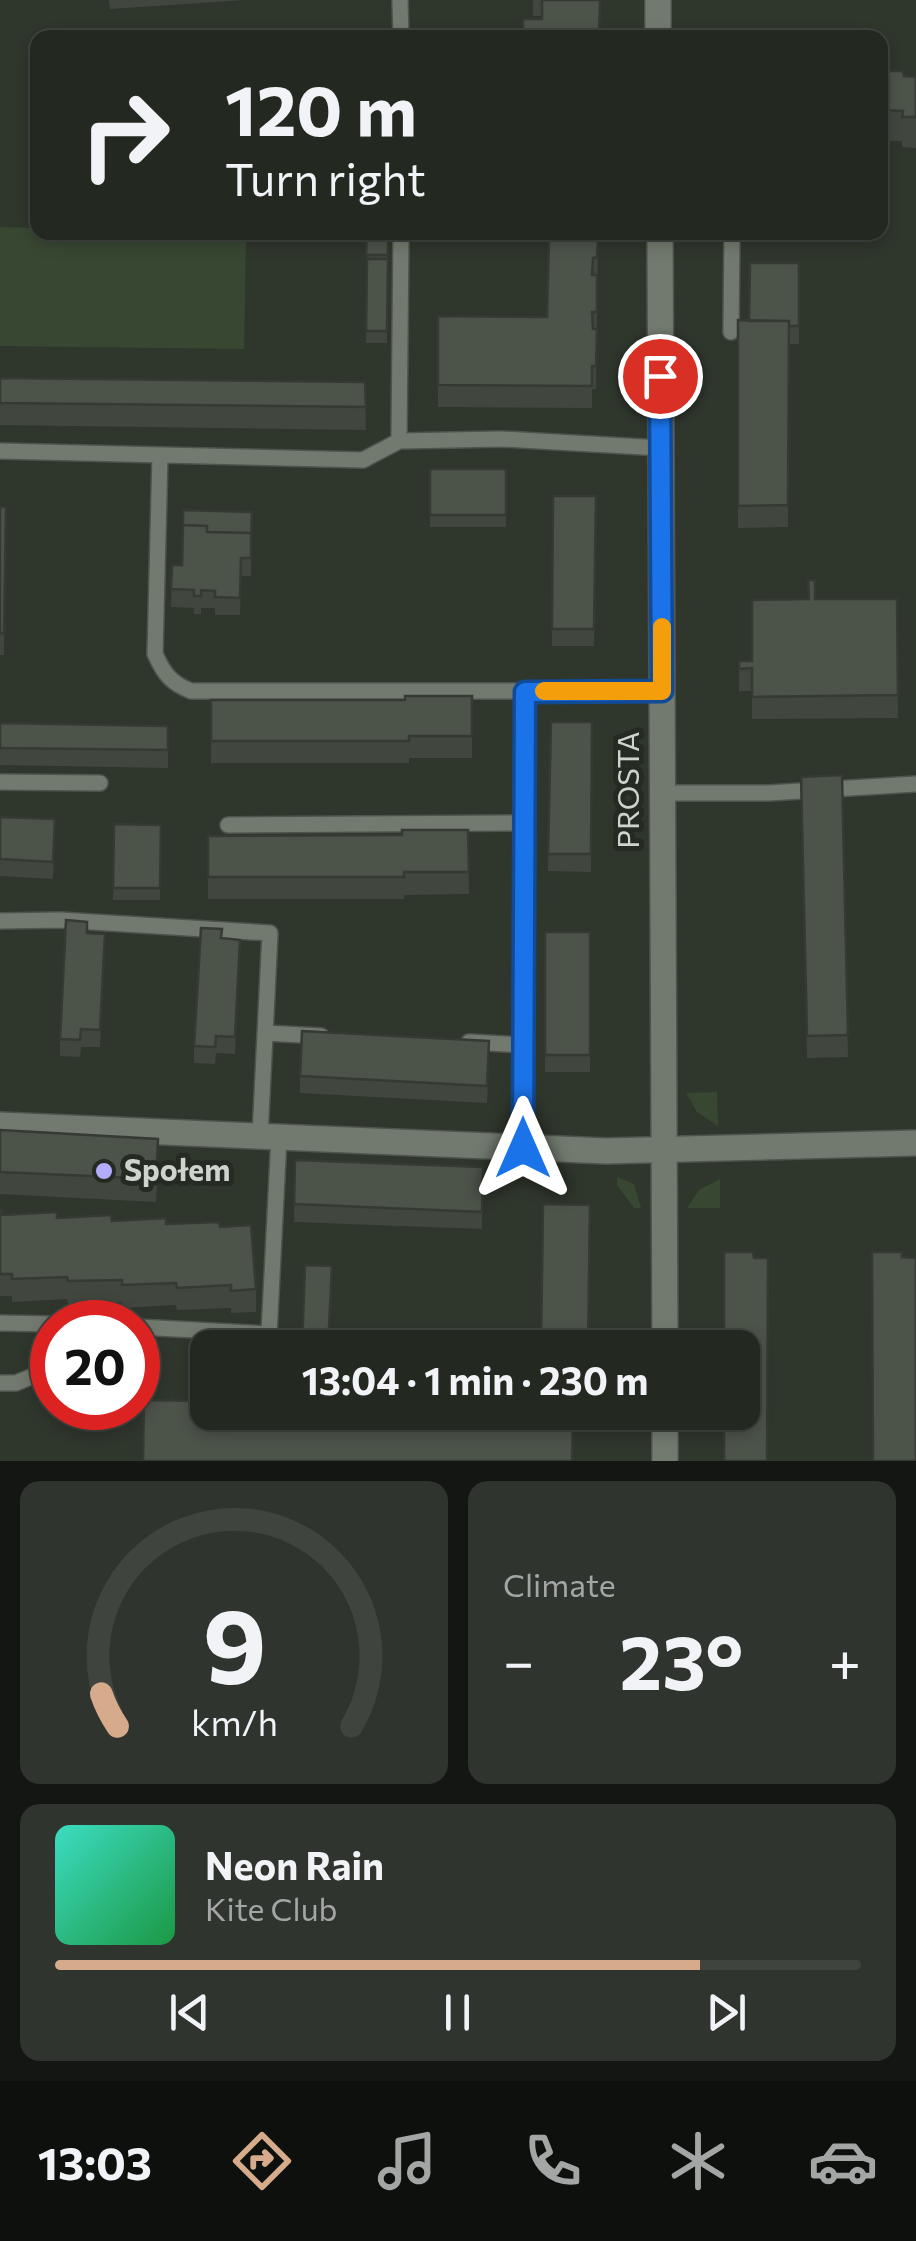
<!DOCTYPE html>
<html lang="en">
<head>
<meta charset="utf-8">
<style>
  body { margin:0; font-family:Commissioner,sans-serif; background:#2f342e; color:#f1f3f6; height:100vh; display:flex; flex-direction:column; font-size:38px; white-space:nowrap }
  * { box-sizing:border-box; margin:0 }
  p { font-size:32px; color:#a3a6a5 }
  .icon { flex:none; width:55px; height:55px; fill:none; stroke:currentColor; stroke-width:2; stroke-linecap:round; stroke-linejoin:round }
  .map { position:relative; height:1461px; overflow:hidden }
  .panel { display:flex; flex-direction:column; gap:20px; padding:20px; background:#131612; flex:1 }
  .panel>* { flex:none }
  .top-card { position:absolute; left:30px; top:30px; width:858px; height:210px; border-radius:20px; box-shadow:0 5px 15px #0003,0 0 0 2px #40443f; background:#232821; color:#f1f3f6; overflow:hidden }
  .speed { position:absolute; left:30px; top:1300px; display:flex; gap:20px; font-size:50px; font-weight:700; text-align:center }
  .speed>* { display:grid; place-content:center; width:130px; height:130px; border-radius:50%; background:#232821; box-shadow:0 5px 15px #0003,0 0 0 2px #40443f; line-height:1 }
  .speed .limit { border:15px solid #d22; background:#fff; color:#111 }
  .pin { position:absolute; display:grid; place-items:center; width:85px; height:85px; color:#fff; margin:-42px; border:5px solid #fff; border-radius:50%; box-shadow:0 2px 10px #0007 }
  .me { position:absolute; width:110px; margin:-55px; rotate:0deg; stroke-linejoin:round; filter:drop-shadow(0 0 8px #0008) }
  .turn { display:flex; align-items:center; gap:35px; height:210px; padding:0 30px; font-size:45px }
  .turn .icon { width:130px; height:130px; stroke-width:2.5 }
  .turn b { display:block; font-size:70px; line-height:85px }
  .big { font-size:75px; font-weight:700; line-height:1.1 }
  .panel .tile { flex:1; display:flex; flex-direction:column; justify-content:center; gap:15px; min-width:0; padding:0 35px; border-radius:20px; background:#2f342e }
  .panel .dial { align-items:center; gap:0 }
  .dial svg { height:260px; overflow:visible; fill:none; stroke:#40443f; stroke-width:7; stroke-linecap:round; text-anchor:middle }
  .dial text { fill:#f1f3f6; stroke:none }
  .song { display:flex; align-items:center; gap:30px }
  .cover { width:120px; height:120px; border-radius:15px; background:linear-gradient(135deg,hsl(170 70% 55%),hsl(140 70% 35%)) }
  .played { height:10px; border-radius:5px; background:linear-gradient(90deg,#d6ab8b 80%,#40443f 80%) }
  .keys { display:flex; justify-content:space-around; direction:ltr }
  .heat { display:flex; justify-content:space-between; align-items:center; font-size:55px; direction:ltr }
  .panel .tiles { flex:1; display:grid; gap:20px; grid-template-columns:1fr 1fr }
  .tile:last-child { grid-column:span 2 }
  .trip { position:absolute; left:190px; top:1330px; width:570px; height:100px; border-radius:20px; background:#232821; box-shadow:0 5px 15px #0003,0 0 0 2px #40443f; font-weight:700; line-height:100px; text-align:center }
  .tab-bar { display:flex; height:160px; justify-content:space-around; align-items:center; background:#0e100d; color:#a3a6a5 }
  .tab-bar .icon { width:70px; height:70px }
  .tab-bar .active { color:#d6ab8b }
  .tab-bar b { font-size:45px; color:#f1f3f6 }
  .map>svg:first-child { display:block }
  .green { fill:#384732 }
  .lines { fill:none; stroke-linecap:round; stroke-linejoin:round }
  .lane-casing { stroke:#4e544c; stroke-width:18 }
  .street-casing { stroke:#4e544c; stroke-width:28 }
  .secondary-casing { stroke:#4e544c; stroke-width:28 }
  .lane { stroke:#727a6f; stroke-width:15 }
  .street { stroke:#727a6f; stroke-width:25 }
  .secondary { stroke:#727a6f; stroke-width:25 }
  .wall { fill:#41473f }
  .building { fill:#4c5349; stroke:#353a33; stroke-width:2.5 }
  .route-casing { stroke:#114b97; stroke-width:25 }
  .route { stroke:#1a73e8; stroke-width:18 }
  .slow { stroke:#f59e0b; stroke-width:18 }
  .poi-dot { fill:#b3adf9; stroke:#252b23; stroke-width:4 }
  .labels { text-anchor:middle; stroke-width:10; stroke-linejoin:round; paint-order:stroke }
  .street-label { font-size:30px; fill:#cfd3cd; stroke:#252b23 }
  .poi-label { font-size:30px; font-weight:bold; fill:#cfd3cd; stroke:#252b23; text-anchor:start }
</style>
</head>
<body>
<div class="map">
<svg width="916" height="1461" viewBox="0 0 916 1461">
  <rect width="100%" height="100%" fill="#2f362c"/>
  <!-- green -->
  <path class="green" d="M0,227L37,228L38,232L246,233L244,349L0,346Z
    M717,1092L718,1126L697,1112L686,1093Z
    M617,1177L634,1184L641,1208H634L617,1185Z
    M720,1179V1208H687L699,1190Z"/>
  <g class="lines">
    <!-- lane casing -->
    <g class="lane-casing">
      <path id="lane" d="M400,0L401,38
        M731,332L732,232
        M399,441L401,232
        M0,451L363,460L399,441L502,439L661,448
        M160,455L155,654C164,674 171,683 191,691H662
        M0,782L100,783
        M662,793H768L916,784
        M228,825L524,823
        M0,921L60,920L270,933L260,1136
        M265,1033L321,1036
        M469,1042L523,1045
        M523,1148L525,692
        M0,1323L52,1324
        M138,1327L269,1334L279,1137
        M0,1383H16L52,1368"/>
    </g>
    <!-- street casing -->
    <g class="street-casing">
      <path id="street" d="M658,0V38
        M660,232L665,1348
        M665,1461V1412"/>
    </g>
    <!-- secondary casing -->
    <g class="secondary-casing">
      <path id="secondary" d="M0,1125L606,1151L916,1143"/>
    </g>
    <!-- lane -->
    <use href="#lane" class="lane"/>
    <!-- street -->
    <use href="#street" class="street"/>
    <!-- secondary -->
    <use href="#secondary" class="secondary"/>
  </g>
  <!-- wall -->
  <path class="wall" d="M109,0H246L110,9Z
    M533,0H600L542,19V16H533Z
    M880,71L904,76L916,77V148L902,147V141H880Z
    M367,232H388L387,343H366Z
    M598,238L596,389H592V408L438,407V316L547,317Z
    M799,263V344H789L788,527L738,528V320L749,321Z
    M0,378L365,382L366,430L0,425Z
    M430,469H506V527H430Z
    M553,496H596L594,646H552Z
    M0,507H6L4,655H0Z
    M252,512L251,576H241L240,615H215V608H201V614H194V608L171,607L172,565H182Z
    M815,599H897L898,718L752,719V691H739V661H752Z
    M472,696V758H409V763H211V700H405Z
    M551,722H592L591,872L548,871Z
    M0,723L168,726V768L0,765Z
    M842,775L848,1057L807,1058L801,777Z
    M0,817L55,837L53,879L0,876Z
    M114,824L161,825L160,900H113Z
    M468,830L469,894L404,895V899H208V836L402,835Z
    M545,932H590V1072H545Z
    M87,933L105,952L100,1047H81L80,1057L60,1056V1039Z
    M222,939L240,957L235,1054L216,1053L215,1064L194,1063V1046Z
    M489,1059L487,1103L300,1093V1076Z
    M0,1130L158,1161L156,1202L0,1194Z
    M295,1160L483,1167L482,1229L294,1222Z
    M543,1204L590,1205L588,1348H541Z
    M0,1210L2,1215L220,1227L256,1289V1312L231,1313V1308L177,1310L176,1305L122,1308V1302L68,1304L67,1299L12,1302V1296H0Z"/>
  <!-- building -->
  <path class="building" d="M542,0H600L599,38H523V19H542Z
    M880,71H903L904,76L916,77V117H902L903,111L880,110Z
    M367,232H388V255H366Z
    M549,238H598L597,257L593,258L592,275H597V312H592L593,329H597L596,366H592V386L438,385V316L547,317Z
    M367,259H388L387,331H366Z
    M750,263H799V326H789V321H749Z
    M738,320L789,321L788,505L738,506Z
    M0,378L365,382L366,407L0,403Z
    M430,469H506V515H430Z
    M553,496H596L594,629H552Z
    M0,507H6L4,633H0Z
    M183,510L252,512L251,539V533L207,532V526L183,525V527Z
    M183,525L207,526V532L251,533V558H241L240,598L215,597V591L201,590V596H194V590L171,589L172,565H182Z
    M808,580H815V599H897L898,695L752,697V668L739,669V661H752V600L809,599Z
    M405,696H472V736H409V741H211V700H405Z
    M551,722H592L591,854H548Z
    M0,723L168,726V750L0,748Z
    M842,775L848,1035L807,1036L801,777Z
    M0,817L55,819L53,862L0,859Z
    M114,824L161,825L160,888H113Z
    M402,830H468L469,872H404V877H208V836L402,835Z
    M66,920L87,922V933L105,934L100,1030L81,1029L80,1040L60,1039Z
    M201,928L222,929L221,938L240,940L235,1037L216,1036L215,1047L194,1046Z
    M545,932H590V1055H545Z
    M302,1031L489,1041L487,1086L300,1076Z
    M0,1130L158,1139L156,1179L0,1172Z
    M295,1160L483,1167L482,1212L294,1204Z
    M543,1204L590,1205L588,1345L541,1344Z
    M0,1210H2V1215L57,1212V1218L111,1215L112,1221L166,1218V1224L219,1222L220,1227L251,1225L256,1289L231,1291V1285L177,1288L176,1283L122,1285V1280L68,1281L67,1277L12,1279V1274H0Z
    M724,1252H753L754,1258H768L767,1461H724V1412H742V1348H724Z
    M872,1252H902V1257L916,1258V1461H873Z
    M305,1265L332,1266L328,1348H302Z
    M144,1400L208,1401V1412H573L572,1461H143Z"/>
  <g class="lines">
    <!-- route casing -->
    <g class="route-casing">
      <path id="route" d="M523,1148L525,692L662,691L660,376"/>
    </g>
    <!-- route -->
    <use href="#route" class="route"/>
    <!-- slow -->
    <path class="slow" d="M544,691H662V627"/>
  </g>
  <!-- markers -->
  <circle class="poi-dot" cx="104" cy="1171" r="10"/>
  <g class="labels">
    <!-- street labels -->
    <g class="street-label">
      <text transform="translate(629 790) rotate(-90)" y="10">PROSTA</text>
    </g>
    <!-- poi labels -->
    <g class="poi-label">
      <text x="124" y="1181">Społem</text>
    </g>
  </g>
</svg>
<div class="speed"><div class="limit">20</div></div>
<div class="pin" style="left:660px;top:376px;background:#d93025"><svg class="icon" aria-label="arrive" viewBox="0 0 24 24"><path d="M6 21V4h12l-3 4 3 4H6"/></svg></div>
<svg class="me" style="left:523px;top:1148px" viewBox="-20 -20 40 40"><path d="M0-17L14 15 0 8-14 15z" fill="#1a73e8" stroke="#fff" stroke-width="4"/></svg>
<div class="trip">13:04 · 1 min · 230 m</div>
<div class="top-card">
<div class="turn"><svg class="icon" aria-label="right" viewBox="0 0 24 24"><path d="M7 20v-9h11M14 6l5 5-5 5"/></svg><div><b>120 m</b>Turn right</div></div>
</div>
</div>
<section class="panel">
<div class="tiles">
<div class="tile dial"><svg viewBox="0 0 100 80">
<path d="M14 69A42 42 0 1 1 86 69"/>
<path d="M14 69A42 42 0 0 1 9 59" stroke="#d6ab8b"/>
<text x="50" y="56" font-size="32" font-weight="700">9</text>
<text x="50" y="72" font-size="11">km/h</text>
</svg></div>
<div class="tile"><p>Climate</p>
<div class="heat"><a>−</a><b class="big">23°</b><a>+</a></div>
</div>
<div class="tile">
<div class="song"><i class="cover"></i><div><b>Neon Rain</b><p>Kite Club</p></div></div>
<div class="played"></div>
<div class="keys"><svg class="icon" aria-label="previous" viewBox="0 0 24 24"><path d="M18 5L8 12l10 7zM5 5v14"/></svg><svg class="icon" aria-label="pause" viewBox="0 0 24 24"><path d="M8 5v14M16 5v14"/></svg><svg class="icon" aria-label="next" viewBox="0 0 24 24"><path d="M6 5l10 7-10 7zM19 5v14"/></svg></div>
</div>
</div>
</section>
<nav class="tab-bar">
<b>13:03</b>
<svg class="icon active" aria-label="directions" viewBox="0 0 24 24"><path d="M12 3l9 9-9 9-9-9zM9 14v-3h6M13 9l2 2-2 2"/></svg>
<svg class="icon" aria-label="music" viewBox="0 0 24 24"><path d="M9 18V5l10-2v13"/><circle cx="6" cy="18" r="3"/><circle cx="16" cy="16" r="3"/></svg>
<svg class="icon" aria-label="phone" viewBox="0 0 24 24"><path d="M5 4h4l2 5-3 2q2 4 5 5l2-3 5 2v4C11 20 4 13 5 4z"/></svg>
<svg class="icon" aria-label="climate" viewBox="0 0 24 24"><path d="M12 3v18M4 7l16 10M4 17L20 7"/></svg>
<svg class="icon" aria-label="car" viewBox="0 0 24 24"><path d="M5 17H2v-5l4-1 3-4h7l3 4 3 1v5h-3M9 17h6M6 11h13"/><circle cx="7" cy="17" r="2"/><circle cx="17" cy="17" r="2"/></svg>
</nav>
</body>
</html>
